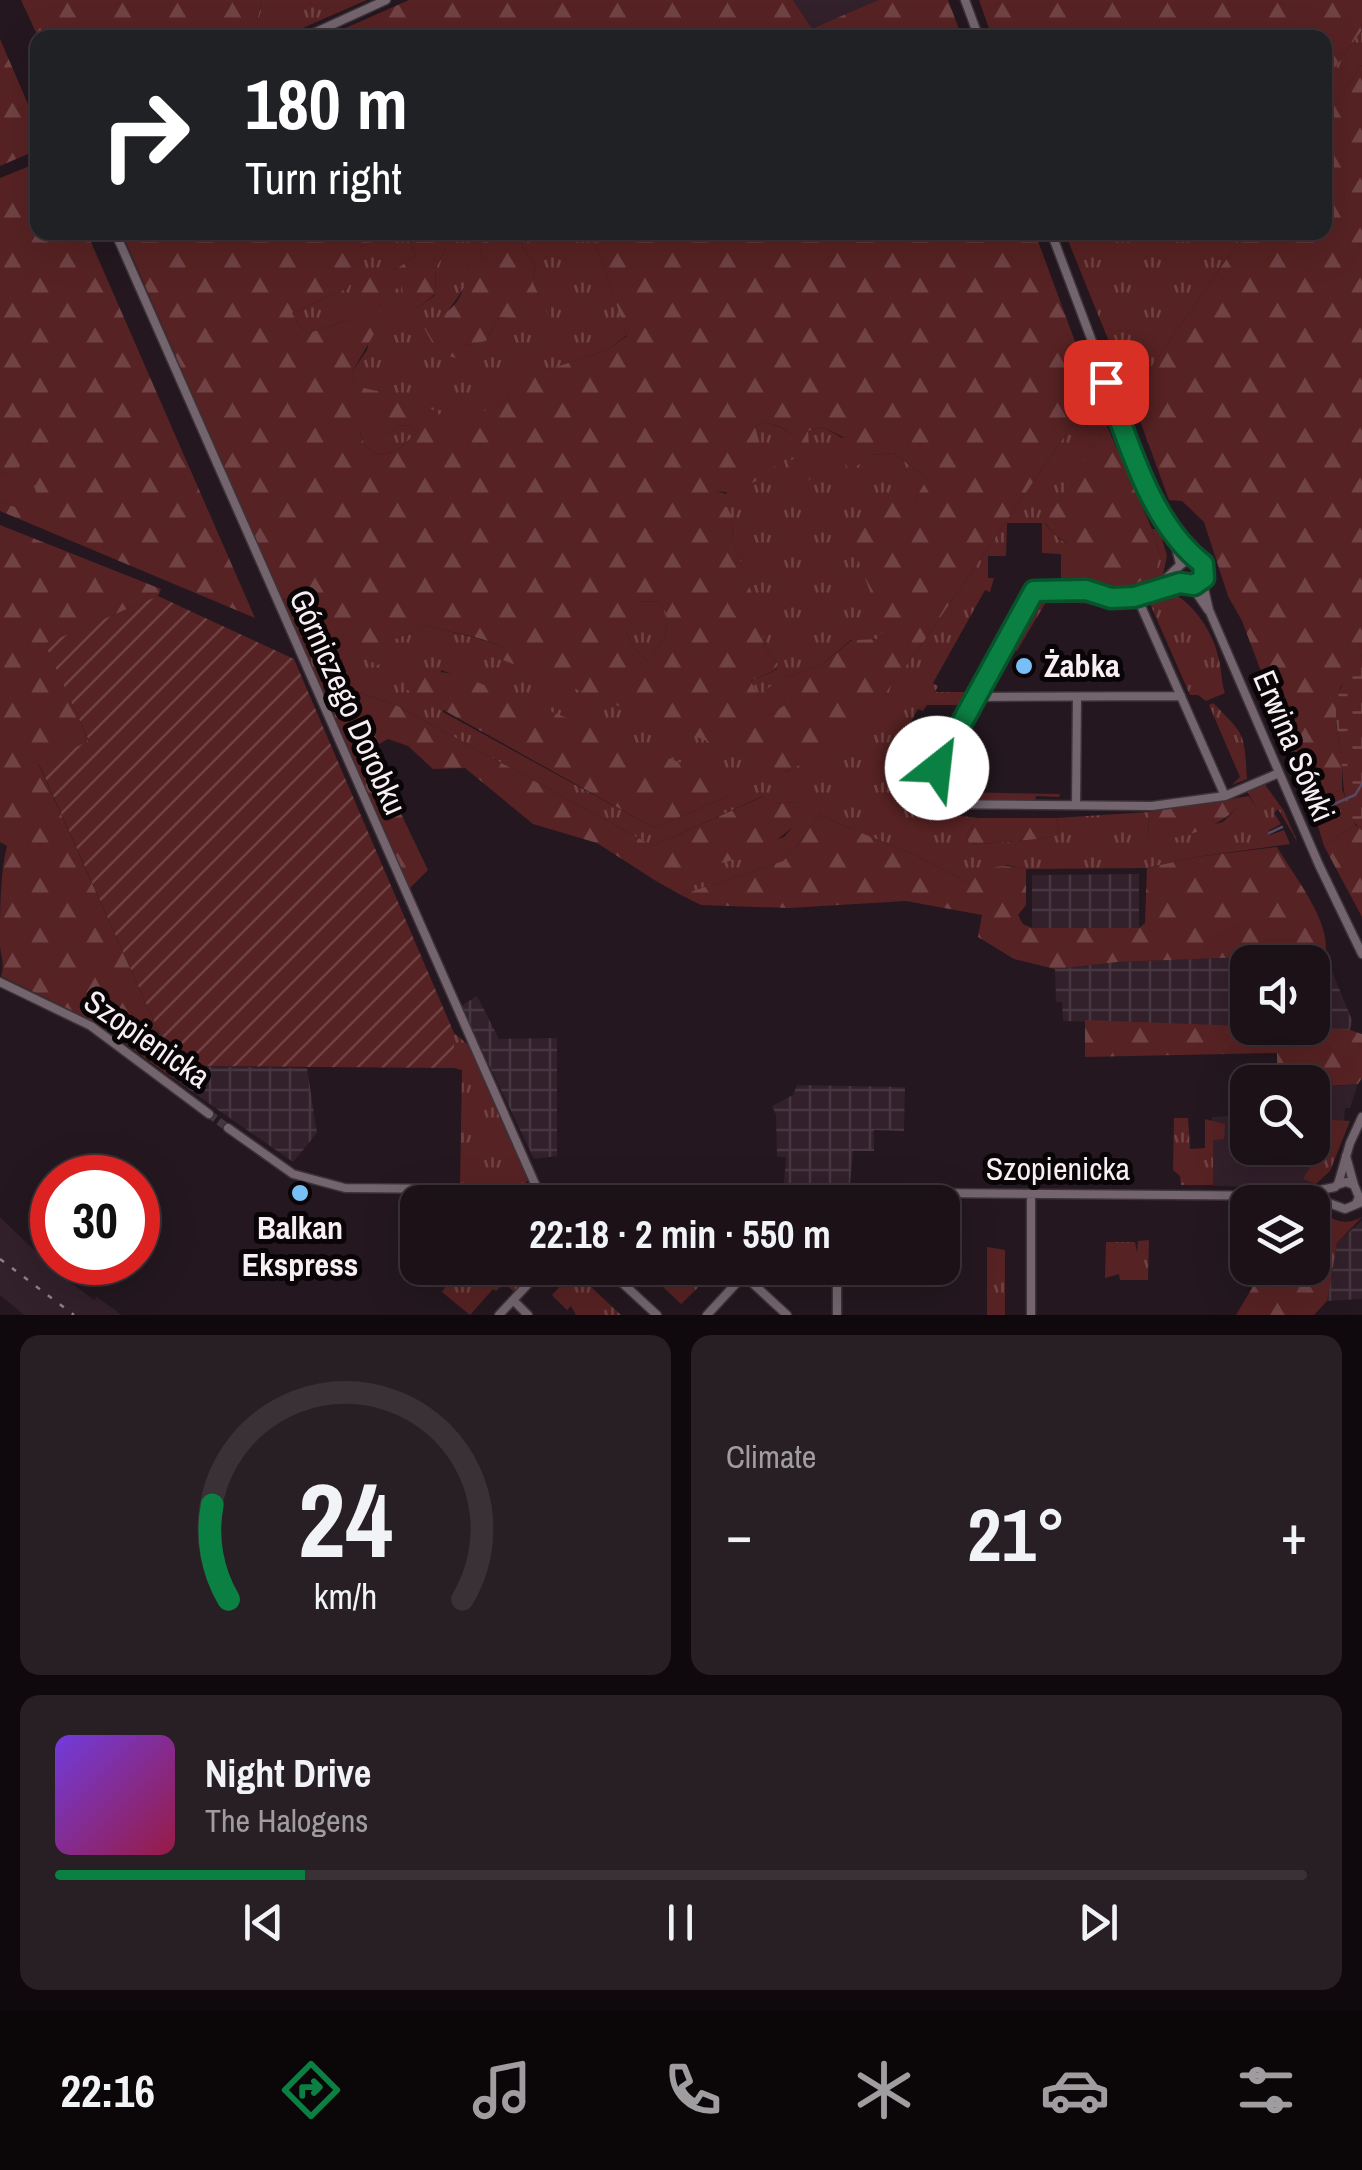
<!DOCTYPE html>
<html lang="en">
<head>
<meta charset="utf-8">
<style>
  body { margin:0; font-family:"Archivo Narrow",sans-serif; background:#281f24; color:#f1f3f6; height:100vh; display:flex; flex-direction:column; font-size:38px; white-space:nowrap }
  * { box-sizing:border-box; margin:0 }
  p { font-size:32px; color:#a09da1 }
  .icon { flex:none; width:55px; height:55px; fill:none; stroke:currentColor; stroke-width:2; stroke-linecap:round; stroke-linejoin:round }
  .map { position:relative; height:1315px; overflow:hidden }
  .sheet { display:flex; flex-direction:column; gap:20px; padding:20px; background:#0f090d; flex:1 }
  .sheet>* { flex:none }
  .top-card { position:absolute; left:30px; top:30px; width:1302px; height:210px; border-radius:20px; box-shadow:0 10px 40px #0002,0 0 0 2px #393136; background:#202124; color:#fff; overflow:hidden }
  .buttons { position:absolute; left:1230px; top:945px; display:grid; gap:20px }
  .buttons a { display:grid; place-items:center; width:100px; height:100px; border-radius:20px; background:#1b1117; box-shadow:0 10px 40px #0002,0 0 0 2px #393136; font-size:50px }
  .speed { position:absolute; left:30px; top:1155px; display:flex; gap:20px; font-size:50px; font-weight:700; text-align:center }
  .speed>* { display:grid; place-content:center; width:130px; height:130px; border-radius:50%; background:#1b1117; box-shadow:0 10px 40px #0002,0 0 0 2px #393136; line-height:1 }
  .speed .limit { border:15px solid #d22; background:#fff; color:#111 }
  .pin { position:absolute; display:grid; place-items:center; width:85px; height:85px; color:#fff; margin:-42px; border-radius:20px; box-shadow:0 5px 15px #0006 }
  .me { position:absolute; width:110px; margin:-55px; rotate:29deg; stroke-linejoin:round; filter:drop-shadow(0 0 8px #0008) }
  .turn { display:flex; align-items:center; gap:35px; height:210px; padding:0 50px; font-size:45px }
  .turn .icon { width:130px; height:130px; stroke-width:2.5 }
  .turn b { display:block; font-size:70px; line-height:85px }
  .big { font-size:75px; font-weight:700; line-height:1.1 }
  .sheet .card { flex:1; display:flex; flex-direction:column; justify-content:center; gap:15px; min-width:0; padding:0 35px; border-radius:20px; background:#281f24 }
  .sheet .dial { align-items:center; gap:0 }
  .dial svg { height:260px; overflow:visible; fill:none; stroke:#393136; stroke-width:7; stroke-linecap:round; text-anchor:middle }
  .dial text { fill:#f1f3f6; stroke:none }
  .song { display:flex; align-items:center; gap:30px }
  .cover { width:120px; height:120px; border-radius:15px; background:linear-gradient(135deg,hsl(260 70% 55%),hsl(340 70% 35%)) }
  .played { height:10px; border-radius:5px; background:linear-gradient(90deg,#0b8043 20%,#393136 20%) }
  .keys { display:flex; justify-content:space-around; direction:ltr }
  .heat { display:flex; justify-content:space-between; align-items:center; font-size:55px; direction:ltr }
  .sheet .tiles { flex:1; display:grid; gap:20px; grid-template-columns:1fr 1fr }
  .card:last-child { grid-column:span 2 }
  .trip { position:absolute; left:400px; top:1185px; width:560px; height:100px; border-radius:20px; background:#1b1117; box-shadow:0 10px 40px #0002,0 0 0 2px #393136; font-weight:700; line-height:100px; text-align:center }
  .menu { display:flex; height:160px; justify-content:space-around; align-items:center; background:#0b0709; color:#a09da1 }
  .menu .icon { width:70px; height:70px }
  .menu .selected { color:#0b8043 }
  .menu b { font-size:45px; color:#f1f3f6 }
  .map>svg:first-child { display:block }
  .built { fill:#32202b }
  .industrial { fill:url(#industrial-grid) }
  .grass { fill:url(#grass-tufts); fill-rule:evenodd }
  .forest { fill:url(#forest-firs); fill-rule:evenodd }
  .wetland { fill:url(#wetland-marsh) }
  .garden { fill:url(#garden-furrows) }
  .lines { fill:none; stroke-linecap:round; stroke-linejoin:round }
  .stream { stroke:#574864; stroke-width:2.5 }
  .minor-tunnel { stroke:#44373f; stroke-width:8; stroke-dasharray:8 4; stroke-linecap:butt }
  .minor-casing { stroke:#3b3338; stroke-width:11 }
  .minor { stroke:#73646d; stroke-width:8 }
  .rail { stroke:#8c8188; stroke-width:2.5; stroke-dasharray:5 10; stroke-linecap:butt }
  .route-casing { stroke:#07532c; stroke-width:25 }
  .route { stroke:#0b8043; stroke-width:18 }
  .poi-dot { fill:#78bff7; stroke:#090507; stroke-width:4 }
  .labels { text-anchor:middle; stroke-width:10; stroke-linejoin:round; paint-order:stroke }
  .poi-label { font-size:32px; font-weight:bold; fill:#f8eff4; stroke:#090507; text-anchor:start }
  .street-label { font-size:32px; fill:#f8eff4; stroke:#090507 }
</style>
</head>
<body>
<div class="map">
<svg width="1362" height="1315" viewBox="0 0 1362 1315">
  <defs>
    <pattern id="industrial-grid" width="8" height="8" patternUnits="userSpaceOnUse" patternTransform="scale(2.5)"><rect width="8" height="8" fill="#32202b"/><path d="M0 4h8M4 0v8" fill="none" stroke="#463640"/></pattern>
    <pattern id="grass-tufts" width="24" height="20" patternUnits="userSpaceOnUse" patternTransform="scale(2.5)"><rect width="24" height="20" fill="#572223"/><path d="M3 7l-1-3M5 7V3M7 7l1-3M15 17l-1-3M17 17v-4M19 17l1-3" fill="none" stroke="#704244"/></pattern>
    <pattern id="forest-firs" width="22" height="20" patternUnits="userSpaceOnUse" patternTransform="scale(2.5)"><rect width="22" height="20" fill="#572223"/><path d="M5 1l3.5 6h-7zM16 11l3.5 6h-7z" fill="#704244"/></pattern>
    <pattern id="wetland-marsh" width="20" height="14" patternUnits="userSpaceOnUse" patternTransform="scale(2.5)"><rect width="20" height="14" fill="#572223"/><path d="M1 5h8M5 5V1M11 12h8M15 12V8" fill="none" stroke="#704244"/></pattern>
    <pattern id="garden-furrows" width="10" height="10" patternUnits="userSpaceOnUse" patternTransform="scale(2.5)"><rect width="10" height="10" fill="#572223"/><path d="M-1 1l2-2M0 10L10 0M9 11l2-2" fill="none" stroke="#704244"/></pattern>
  </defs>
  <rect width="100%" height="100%" fill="#24171f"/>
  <!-- built -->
  <path class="built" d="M793,0H878L812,30Z
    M1358,1084L1350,1108H1345L1344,1122L1318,1181L1312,1187L1213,1186L1212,1117L1229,1116L1230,1098L1247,1097L1248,1148H1312L1313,1088Z
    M0,1217L58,1273L94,1300L97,1297L122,1315H24L0,1295Z"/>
  <!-- industrial -->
  <path class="industrial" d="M1139,874V928H1032V875Z
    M1325,954L1352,1020L1350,1030L1276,1028H1312V962H1248L1247,1026L1063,1021L1062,1002H1056L1055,969L1118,962Z
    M477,996L499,1039L557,1038V1156L534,1159L461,1006Z
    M174,1066L307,1068L317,1133L293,1162L171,1077Z
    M797,1085L905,1087L904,1131L874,1130V1151H853L850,1185L784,1183L786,1157H777L776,1115L772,1106L793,1095Z
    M1362,1220V1299L1327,1301L1337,1243Z"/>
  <!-- grass -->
  <path class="grass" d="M262,0H367L282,37H260L257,21Z
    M1362,30V65L1325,118V81Z
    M395,233H407L416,256L393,271L351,319L309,333L301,328L292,313L348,288L360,247Z
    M445,233H489L483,239L480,260L468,262L466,285L444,317L465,346L486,341L499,317H531L552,326L533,283L535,265L522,246L525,233H589L603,263L627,335L607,350L506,384L508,399L451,429L391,397L356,386L352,372L367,350L377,307L402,283L406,302L419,307L435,295L436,268L446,248Z
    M1065,233H1245L1131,396Z
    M1094,393L1107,426L1045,523C1071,562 1117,553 1160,556L1152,529H1159L1167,556L1162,579L1132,595L1058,587L1055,582L1061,581V554L1042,553V523H1007L1006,556H988V578H994L990,592L985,590L933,683L938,686L935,692H974L967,705H927L923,711L918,709L888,764L886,784L944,814L978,818L967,834L970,845L1038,839L1057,835L1059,828L1056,818L1149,812L1148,842L1223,822L1237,808L1257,809L1247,791L1264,783L1284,811L1297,841L1278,809L1274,813L1281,824L1268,831L1270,835L1284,830L1290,844L1196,857L1147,868L1026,869L1007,865L967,882L919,857L819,815L798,845L783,861L681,895L656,881L784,837L802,816L798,802L773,804L763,796L653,846L394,704L314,678L282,601L288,598L381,644L429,626C454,634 478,636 502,647L495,656L786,772L855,732L918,650ZM441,670L733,784V794L654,828L443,712Z
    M369,420L388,435L397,426L410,425L418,432L395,452L376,454L365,446L360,433Z
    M764,422C786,428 795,432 803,454L792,475L808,447V431L823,427L872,455L894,453L927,479L914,501L880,614L883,632L878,639L851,640L820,666L781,679L785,705L766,717H754L758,696L751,681L776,670L778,664L765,648L763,636L775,623L771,608L755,603L732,538L733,519L710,505V495L717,491L726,494L760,444L755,426Z
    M27,460L47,518L0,502V472L4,475Z
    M1040,593L1091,594L1133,600L1137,605L1046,602L1017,651L1009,646Z
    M1172,593C1195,604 1214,634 1219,660C1222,671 1221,682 1225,693L1206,701L1198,695H1190L1151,606L1150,600Z
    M638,601L660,602C675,620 664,647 647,661L634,648L625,630Z
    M1213,703C1246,736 1244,733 1247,779L1232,785L1240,777L1209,705Z
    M951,750L959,754L942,784L945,792L1060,794L1059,797L1036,796L1035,802L933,801L927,796Z
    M1342,789L1355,825L1324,846L1311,803Z
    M454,1033L471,1047L530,1178L524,1185L460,1184L462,1070L454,1068Z
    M1174,1118H1188L1190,1149L1205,1148V1119L1225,1124L1224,1139L1213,1140V1185H1181L1180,1176L1173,1170Z
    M1313,1119L1350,1121L1330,1171L1316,1184L1303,1179L1312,1164Z
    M1149,1240L1148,1280H1120L1119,1274L1105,1278L1106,1242H1135L1137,1253L1138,1241Z
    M987,1247L1005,1250V1315H987Z
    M447,1268H537L514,1292L504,1283L496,1291L493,1289L470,1315L442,1292L447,1284Z
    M643,1268H700L707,1279L681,1304Z
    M576,1273L620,1314L621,1315H576L571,1306L567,1310L552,1295L572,1274Z"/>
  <!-- forest -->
  <path class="forest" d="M21,0H262L257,21L260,37H38Z
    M409,0H793L812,29L878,0H948L962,37H325Z
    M979,0H1362V30L1325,81V38L992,37Z
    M0,39L37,125V150L0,166Z
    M1362,65V653L1361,664L1340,688L1336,724L1342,759V789L1311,803L1242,621L1228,596L1204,522L1182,501L1169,500L1131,396L1245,233L1325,232V118Z
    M37,163L38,232L87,233L255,618L0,511V502L46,517L27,461L4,475L0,472V178Z
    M489,232L525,233L522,246L535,265L533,283L553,325L544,331L531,317L526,318L518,335L510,318L499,317L486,341L465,346L456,358L438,353L422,324C456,313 466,296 468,261L480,259L483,239Z
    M122,233H395L360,247L361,260L348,288L292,313L301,328L309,333L351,319L353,304L373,271H393L416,256L407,233H445L446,248L436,268L435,294L419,307L405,302L401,284L377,307L385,315L352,372L356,386C386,394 437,400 451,428L508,399L505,384L607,350L627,336L603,263L589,233H1035L1094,393L918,650L855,733L831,751L785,772L493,656L502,647C478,635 454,634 429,626L382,644L388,660L378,665L309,632L288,598L282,600ZM370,421L381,435H388L397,426L410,425L418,432L395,452L376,454L365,446L360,433ZM764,422C785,427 795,432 802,453L790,461L792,475L799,487L824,469L809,447L808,431L823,427L843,437L839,455L850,471L872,455L894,453L927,479L914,501C895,497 878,496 864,512C858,519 853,524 853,533C851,553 879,605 883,632L878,639L852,640L820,666L781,679L765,690V695L784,700L785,705L766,717H755L758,696L751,681L775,670L778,664L765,648L763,637L776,623L771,607L755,602L732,538L733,519L727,507L711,505L710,496L717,491L732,493L777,470L760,444L755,426ZM638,601L660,602C675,620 664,647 647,661L634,648L625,630L634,629Z
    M1107,426L1152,529L1160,556L1156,571C1139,586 1108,597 1090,577C1083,569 1082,556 1074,549C1061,538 1055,538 1045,522Z
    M0,525L161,589L158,596L46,644L89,742L39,765L174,1066L171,1077L97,1023L1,976C5,963 1,958 0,945C0,915 0,873 7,846L0,842Z
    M429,670L459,675L734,784L733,794L654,828L404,688Z
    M314,678L394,704L653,846L764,796L773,804L798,802L803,816C763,863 711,862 656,881L597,843L533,824L465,768L433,769L408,746L388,739L370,749L428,870L408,890Z
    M1249,796L1258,811L1237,808C1212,832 1181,837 1148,842L1149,812Z
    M819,815L919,857L967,882C987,866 999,863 1026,869V905L1018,915L1023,924L1032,928H1139L1145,923L1147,868L1196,857L1277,847C1293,875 1332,922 1325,954L1118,962L1055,969L1014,959L978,937L982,915L906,901L789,908L701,905L681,895L783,861L798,845Z
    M978,818H1056L1059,828L1057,835L1038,839L969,845L967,834Z
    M1355,825L1362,830V917L1324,846Z
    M1085,1020L1350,1030L1362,1034V1078L1358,1084L1313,1087L1312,1082H1277V1053L1085,1057Z
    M1320,1211C1334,1221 1346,1226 1362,1217L1337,1243L1327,1301L1314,1315H1236L1264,1268H1312L1313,1212Z"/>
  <!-- wetland -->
  <path class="wetland" d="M1362,653V830C1341,816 1344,777 1341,756C1339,734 1332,715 1339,693C1344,677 1360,671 1362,653Z"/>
  <!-- garden -->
  <path class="garden" d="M158,596L294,659L454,1033V1068L174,1066L39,764L89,741L45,644Z"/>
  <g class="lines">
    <!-- stream -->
    <path class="stream" d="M1309,815L1355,795L1362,784
      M1269,833L1282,827"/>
    <!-- minor-tunnel -->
    <path class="minor-tunnel" d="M209,1114L228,1128"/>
    <!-- minor casing -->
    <g class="minor-casing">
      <path id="minor" d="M965,0L979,38
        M303,38L386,0
        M115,232L543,1202
        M1051,232L1143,477L1172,533L1205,567L1203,584L1209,610L1319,865L1362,954
        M1173,535L1180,564
        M1202,580L1194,585L1180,583L1154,589L1134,597L1111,598L1086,590L1034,591L921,799L931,804L1152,806L1225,796L1279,773
        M1191,585L1208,610
        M1158,586C1167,579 1182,560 1192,558
        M1137,597L1225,796
        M977,697L1181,696
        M1076,805L1077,698
        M0,982L91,1026L209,1114
        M228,1128L293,1174L345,1188L1292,1196L1335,1187
        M1346,1156L1354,1185
        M1338,1184L1350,1143L1362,1117
        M1337,1185L1346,1182L1354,1185L1359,1197L1356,1204
        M1310,1196L1345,1209L1362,1202
        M606,1268L657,1315
        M736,1268L787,1315
        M513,1300L528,1315
        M499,1315L543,1268
        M707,1315L744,1275
        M837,1315V1268
        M1031,1315V1194"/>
    </g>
    <!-- minor -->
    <use href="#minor" class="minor"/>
    <!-- rail -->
    <path class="rail" d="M0,1259L74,1315"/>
  </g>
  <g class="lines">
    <!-- route casing -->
    <g class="route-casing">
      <path id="route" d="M937,768L1034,591L1086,590L1111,598L1134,597L1180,583L1194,585L1204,578L1203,564C1150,523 1129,443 1106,382"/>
    </g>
    <!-- route -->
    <use href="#route" class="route"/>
  </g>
  <!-- markers -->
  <g class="poi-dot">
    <circle cx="1024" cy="666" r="10"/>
    <circle cx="300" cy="1193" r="10"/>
  </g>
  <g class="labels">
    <!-- poi labels -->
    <g class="poi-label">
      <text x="1044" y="677">Żabka</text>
      <text x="300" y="1239" text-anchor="middle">Balkan<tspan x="300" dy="37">Ekspress</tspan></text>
    </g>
    <!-- street labels -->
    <g class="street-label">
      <text transform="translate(348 702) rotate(66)" y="11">Górniczego Dorobku</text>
      <text transform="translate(1294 746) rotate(67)" y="11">Erwina Sówki</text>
      <text transform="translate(147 1039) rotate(35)" y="11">Szopienicka</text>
      <text x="1058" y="1180">Szopienicka</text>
    </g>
  </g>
</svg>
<div class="buttons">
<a><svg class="icon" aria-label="sound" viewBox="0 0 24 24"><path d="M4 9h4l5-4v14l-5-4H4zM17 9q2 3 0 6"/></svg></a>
<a><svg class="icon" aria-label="search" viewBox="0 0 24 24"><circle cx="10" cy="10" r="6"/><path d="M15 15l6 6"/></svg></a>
<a><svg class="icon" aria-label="layers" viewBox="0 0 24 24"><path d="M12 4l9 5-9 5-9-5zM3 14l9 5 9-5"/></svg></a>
</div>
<div class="speed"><div class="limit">30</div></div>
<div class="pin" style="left:1106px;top:382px;background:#d93025"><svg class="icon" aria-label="arrive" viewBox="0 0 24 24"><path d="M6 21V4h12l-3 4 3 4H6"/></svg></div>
<svg class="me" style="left:937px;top:768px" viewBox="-20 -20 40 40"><circle r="19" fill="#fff"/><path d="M0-13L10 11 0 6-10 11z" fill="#0b8043"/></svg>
<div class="trip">22:18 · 2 min · 550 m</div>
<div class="top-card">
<div class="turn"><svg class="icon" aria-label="right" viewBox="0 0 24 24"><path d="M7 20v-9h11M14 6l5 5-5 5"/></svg><div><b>180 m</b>Turn right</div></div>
</div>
</div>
<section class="sheet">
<div class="tiles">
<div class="card dial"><svg viewBox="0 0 100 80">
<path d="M14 69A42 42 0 1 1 86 69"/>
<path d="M14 69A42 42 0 0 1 9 40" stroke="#0b8043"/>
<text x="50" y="56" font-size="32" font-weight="700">24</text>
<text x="50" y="72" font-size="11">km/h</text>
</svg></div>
<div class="card"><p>Climate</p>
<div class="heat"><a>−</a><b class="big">21°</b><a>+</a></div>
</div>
<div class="card">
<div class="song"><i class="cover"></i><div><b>Night Drive</b><p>The Halogens</p></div></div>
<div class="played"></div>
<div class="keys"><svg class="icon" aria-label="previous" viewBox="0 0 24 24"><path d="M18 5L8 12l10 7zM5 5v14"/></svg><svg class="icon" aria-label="pause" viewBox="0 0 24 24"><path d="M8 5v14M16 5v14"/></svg><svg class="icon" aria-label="next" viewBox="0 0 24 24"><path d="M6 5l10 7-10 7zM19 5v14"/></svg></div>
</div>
</div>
</section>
<nav class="menu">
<b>22:16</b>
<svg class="icon selected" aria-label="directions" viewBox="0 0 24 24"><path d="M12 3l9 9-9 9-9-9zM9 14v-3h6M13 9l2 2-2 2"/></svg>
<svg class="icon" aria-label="music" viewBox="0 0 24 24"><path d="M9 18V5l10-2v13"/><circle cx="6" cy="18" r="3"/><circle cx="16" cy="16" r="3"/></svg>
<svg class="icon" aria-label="phone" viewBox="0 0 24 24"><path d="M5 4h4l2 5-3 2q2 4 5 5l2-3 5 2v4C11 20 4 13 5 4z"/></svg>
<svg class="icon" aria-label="climate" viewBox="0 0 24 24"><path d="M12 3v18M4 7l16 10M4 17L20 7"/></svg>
<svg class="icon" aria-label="car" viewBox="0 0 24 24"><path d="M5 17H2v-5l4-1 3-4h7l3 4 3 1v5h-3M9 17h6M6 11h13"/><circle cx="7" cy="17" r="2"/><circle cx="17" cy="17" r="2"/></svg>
<svg class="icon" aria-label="filters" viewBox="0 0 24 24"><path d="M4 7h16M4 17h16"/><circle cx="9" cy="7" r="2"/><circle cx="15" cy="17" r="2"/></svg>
</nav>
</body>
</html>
